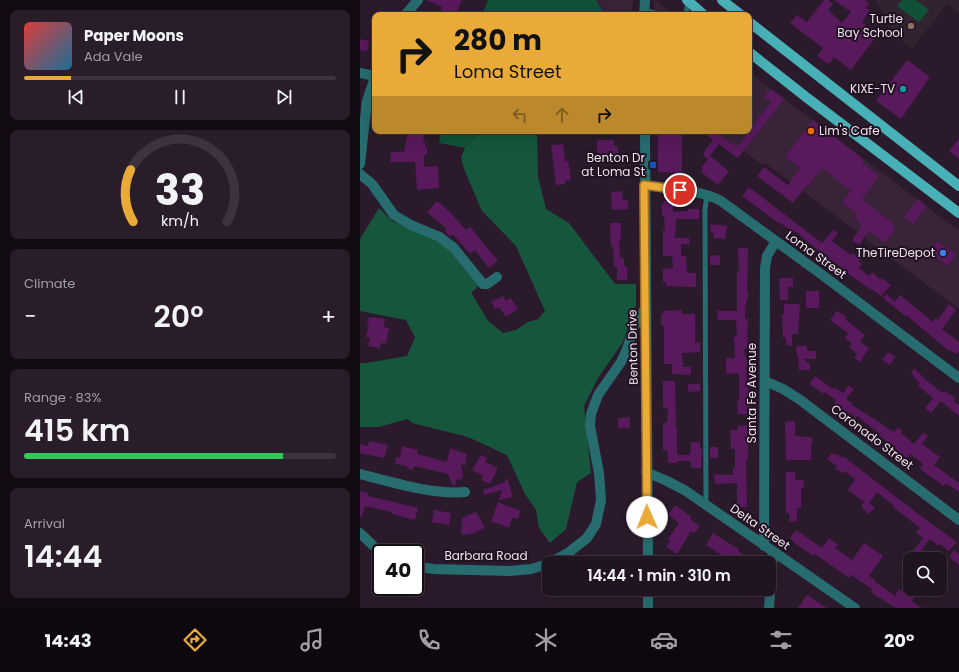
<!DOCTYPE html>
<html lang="en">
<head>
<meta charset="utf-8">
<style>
  body { margin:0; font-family:Poppins,sans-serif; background:#281d29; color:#f1f3f6; height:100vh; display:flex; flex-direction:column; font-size:15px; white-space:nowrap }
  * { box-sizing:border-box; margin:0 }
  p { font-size:13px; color:#a29ea5 }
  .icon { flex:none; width:22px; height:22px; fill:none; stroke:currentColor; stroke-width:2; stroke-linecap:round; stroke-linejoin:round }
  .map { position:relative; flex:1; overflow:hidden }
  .sheet { display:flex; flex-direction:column; gap:10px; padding:10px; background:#120b12; width:360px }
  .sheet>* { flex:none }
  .top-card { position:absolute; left:12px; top:12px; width:380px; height:122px; border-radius:8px; box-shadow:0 4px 16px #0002,0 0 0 1px #3d333e; background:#eaaa38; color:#111; overflow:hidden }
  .tools { position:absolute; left:543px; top:552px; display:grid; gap:8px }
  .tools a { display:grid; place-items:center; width:44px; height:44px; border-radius:8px; background:#201420; box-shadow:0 4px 16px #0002,0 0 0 1px #3d333e; font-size:20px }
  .speed { position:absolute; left:12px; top:544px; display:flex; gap:8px; font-size:20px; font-weight:700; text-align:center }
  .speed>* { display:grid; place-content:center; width:52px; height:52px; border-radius:50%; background:#201420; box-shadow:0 4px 16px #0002,0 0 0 1px #3d333e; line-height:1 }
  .speed .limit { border:2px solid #111; border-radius:6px; background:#fff; color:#111 }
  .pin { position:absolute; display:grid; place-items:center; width:34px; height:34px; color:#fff; margin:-17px; border:2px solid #fff; border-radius:50%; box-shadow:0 1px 4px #0007 }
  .me { position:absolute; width:44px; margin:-22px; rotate:359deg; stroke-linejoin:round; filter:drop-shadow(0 0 3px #0008) }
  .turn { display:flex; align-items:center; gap:14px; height:84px; padding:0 16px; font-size:18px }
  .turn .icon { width:52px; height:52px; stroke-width:2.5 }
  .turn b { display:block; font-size:28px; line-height:34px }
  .lanes { display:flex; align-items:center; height:38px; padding:0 16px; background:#0003; justify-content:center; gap:20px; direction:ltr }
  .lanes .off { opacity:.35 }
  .big { font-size:30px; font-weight:600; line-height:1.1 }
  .sheet .widget { flex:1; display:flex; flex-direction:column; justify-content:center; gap:6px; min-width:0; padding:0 14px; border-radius:8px; background:#281d29 }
  .sheet .dial { align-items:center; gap:0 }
  .dial svg { height:104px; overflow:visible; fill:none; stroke:#3d333e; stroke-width:7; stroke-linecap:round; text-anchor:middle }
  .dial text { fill:#f1f3f6; stroke:none }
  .song { display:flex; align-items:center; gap:12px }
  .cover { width:48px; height:48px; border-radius:6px; background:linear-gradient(135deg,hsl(0 70% 55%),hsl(200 70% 35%)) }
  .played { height:4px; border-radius:2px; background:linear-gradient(90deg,#eaaa38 15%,#3d333e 15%) }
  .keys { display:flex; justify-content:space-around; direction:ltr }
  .heat { display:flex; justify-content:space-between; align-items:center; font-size:22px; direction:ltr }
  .charge { height:6px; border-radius:3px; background:linear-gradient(90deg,#34c759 83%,#3d333e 0) }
  .trip { position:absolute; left:182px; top:556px; width:234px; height:40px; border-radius:8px; background:#201420; box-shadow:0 4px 16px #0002,0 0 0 1px #3d333e; font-weight:600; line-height:40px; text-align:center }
  .dock { display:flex; height:64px; justify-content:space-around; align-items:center; background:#0d080d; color:#a29ea5 }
  .dock .icon { width:28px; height:28px }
  .dock .active { color:#eaaa38 }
  .dock b { font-size:18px; color:#f1f3f6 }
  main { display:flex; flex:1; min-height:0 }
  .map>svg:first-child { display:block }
  .built { fill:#382339 }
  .education { fill:#31232f }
  .green { fill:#115138 }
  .forest { fill:#16563d }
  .building { fill:#59195d }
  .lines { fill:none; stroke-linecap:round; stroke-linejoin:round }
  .service { stroke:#276c6f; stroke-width:5 }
  .minor { stroke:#276c6f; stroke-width:10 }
  .tertiary { stroke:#276c6f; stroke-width:10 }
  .primary { stroke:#48b1b7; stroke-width:10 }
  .route-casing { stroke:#986e24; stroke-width:10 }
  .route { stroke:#eaaa38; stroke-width:7 }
  .education-dot { fill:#8d6e63; stroke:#211121; stroke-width:1.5 }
  .culture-dot { fill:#0f9aa8; stroke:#211121; stroke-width:1.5 }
  .food-dot { fill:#e8710a; stroke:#211121; stroke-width:1.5 }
  .transit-dot { fill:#1a4fb4; stroke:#211121; stroke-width:1.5 }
  .shop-dot { fill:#3f7fe0; stroke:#211121; stroke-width:1.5 }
  .labels { text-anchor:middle; stroke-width:4; stroke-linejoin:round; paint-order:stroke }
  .poi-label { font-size:12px; fill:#eee2ee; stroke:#211121; text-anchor:end }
  .street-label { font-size:12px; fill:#eee2ee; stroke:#211121 }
</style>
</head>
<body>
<main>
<section class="sheet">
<div class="widget">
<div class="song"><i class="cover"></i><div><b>Paper Moons</b><p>Ada Vale</p></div></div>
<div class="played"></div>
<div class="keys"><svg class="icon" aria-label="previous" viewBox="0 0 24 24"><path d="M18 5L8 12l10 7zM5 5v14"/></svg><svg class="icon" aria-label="pause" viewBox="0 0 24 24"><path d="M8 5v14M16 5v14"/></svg><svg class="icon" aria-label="next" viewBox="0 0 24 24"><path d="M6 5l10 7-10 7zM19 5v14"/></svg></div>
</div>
<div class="widget dial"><svg viewBox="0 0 100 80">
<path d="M14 69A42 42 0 1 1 86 69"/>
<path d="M14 69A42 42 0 0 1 12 29" stroke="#eaaa38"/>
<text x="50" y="56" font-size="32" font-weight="700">33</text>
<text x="50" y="72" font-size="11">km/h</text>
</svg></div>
<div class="widget"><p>Climate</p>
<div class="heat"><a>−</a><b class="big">20°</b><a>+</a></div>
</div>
<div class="widget"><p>Range · 83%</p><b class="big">415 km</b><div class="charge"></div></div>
<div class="widget"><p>Arrival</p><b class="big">14:44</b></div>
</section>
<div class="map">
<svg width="599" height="608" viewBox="0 0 599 608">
  <rect width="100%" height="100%" fill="#2b1a2b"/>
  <!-- built -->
  <path class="built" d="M236,0H273L272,15H245Z
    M294,0L314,15H294Z
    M389,72L599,231V309L520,250L479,218L405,163L403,165L383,151L374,155L341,131H389Z"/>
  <!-- education -->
  <path class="education" d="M515,0H599V13L587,4L552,49L539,39Z"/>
  <!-- green -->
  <path class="green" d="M128,0H236L245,15H122Z
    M542,0H556L569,10L559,22L537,6Z
    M81,131H121L105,148L79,143Z"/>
  <!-- forest -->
  <path class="forest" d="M121,131H177L178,177L186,209L209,223L255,284H276V305L263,342L238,378L224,406L231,473L217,482L206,529L190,543L179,528L176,510L165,494L147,455L108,437L52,423L48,419L18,427H0V363H6L47,356L55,337L46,320L0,311V239L19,208L32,221L78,241L90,251L118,286L112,292V294L128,321L143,333L156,330L168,322L178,319L185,311L156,246L122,211L104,169L101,157L105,148Z"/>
  <!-- building -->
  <path class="building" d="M66,0H102L97,12L91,10L90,15H79L82,7Z
    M464,0H468L473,4L468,10L482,23L491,12L474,0H505L509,4L506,8L510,10L502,22L517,35L491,70L474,57L470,63H466L457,56L463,48L430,23L437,15L447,22Z
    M0,39L9,41L7,51L0,50Z
    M547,60L570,77L541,119L516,101Z
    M411,89L424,99L378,158L359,144L350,156L369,171L358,185L341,172L343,169L341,168L348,159L343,155L346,150H345L353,140L341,131H354L373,145L374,144L378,146L411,102L404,97Z
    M453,120L504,160L502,163L519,176L502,199L534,224L533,226L536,228L525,243L509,231L499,245L492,240L502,226L497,222L499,220L494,217L497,214L482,203L491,191L462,168L448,186L447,185L433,203L397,176L404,167L428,185L440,168L425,157Z
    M48,131H65L63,142H65V147H67V155H64V167L78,166L79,188L57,190L55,162H30L31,152H44Z
    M322,134V173L298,172V135Z
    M599,139V159L589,151Z
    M237,140H254V146H258V154H237Z
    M203,144L205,161H208L211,180L205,181V184L196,185L191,145Z
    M389,187L462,243L473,230L478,233L472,241L491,255L492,253L501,259L499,262L502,264L499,268L509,276L512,272L521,280L522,278L531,285L521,296L511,289V290L486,272L487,271L460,253V252L435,231L434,233L419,222L418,223L382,196Z
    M262,191L263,200H268V209L252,210L251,192Z
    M558,199L567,206L553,224L544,217Z
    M77,201L90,212L106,230L110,227L138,261L129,268L115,250L110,254L93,234L90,237L85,231L87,229L67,212Z
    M304,201L313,202V212L328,211V209H339V219H316L315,238H329L330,244H321V256H326L327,273H336V287L306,286V282H303V269L313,268L312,256H303V230H305L304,216H302V204H304Z
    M250,223H261V239H259L260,258H264V266H267V280H257V267H254L253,247H251Z
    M351,224L367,226L365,239L353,238L354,233L350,232Z
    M577,241L596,255L588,266L569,251Z
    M378,248H388L387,291H388V300H386L387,305H385V319H388V326H387L388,349H383L389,367H386L387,381H388L390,409H388L387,414H378L377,400H379V373L366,374V358H375L374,337H377L376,320H358L357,311H377V271H379Z
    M360,255V265H350V256Z
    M419,278H433V287H428V300H420Z
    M446,291H459V308H446Z
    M526,294L535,301L540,295L573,322L576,318L578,320L589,304L596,310L582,329L599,342V351L596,354L590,350L589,351L546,315L545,316L523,298Z
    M143,296L146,301L151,298L158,309L146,317L139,307L135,309L131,302Z
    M424,304H440L438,334H432V346L426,345V337L423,338L422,314H424Z
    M322,310V314H335V343L340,342V352L322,353L323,367H331V375L312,374V364H304V326L301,325V314H303V311Z
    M477,311L487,317L485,319L505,335L500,342L509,348L500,362L494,358L497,354L489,347L492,344L485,338L488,333L470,320Z
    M11,317L25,319L24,327L29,328L26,344L21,343L20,348L8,346L10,338L6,337L9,325H7L8,318H11Z
    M436,346H447V351H456V359H443L450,364V370H439L438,355H437Z
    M528,352L536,357L530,365L522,360Z
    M554,368L567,381L583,393L585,391L595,398L593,401L599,405V416L581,401L571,413L565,408L573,398L558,386L560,384L551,373Z
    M455,376L473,389L474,387L483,393L489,385L494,389L486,399L493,404L492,405L534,432L538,428L543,431L541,433L554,444L563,433L568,436L562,444L580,457L574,465L599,483V492L586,483L584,486L567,474L560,469L563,464L550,454L547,458L526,443L527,442L519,435L520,434L497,416L496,418L474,403L476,400L464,392L463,394L450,384Z
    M303,381H315L316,429H317V455H330L331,442H340V448H342L341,468H331V461H317V463H308L307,450H303V423H307L308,408L303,407Z
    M328,384H340V391L328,392Z
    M270,417V428H258V418Z
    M435,421V436L452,437V444H451V460H426L425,422Z
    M388,425V460H386L387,507H377V483L355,484L354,474L373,475V468H375V449H371L370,430H377L378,426Z
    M9,441L28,445L24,458L0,453V444L8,446Z
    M42,446L58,450L57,454L87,462L90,448L107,454L105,466L101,464L103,475L102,479L96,480L95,486H93L88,474L54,466L53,470L47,468V466L35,464L36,457L40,458Z
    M350,447H358V458H350Z
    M472,453L475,455L476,453L482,458L483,456L561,516L597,542L589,551L580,544L578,546L570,539L558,555L556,553L553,551L563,538L556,532L560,528L533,507L534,506L517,492L509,503L515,507L509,514L503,509V508L501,506L504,502L488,490L495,479L484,471L482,473L475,468L477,466L467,459Z
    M121,455L127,458L125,462L138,468L130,484L121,480L123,476L112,470Z
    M426,472H435V480H443L444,488H441V508H437V521L429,522V513H426Z
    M147,477L153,497L139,500L142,490L124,495L123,490L145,482Z
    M0,491L8,493V496L58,508L55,520L32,514V512L5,506L2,517H0Z
    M138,502L161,511L158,519L152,518L149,528L131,521Z
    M315,505L332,517L330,519L340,526L334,533L331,531L317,554L306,547L310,541L308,539L319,523L308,515Z
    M74,510L91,513L89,525L72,522Z
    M116,512L124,525V528L114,533L101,535L102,518Z
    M436,530L462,548L469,538L478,545L475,548L492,560L504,543L523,556L509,576L515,580L514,581L535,596L539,589L554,598L552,601L562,608H536L517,596L511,592L512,589L491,575L489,578L455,554L453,556L436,544L430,538Z
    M353,533L375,547L379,549L378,551L386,556L381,563H367L369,560L346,545Z
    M594,550L599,554V565L589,557Z
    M447,595L467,608H438Z"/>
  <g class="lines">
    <!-- service -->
    <path class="service" d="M284,10L301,15
      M326,15L328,1
      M346,505L345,210L347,195"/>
    <!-- minor -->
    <path class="minor" d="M45,15L58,0
      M0,73L15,76
      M0,164L7,101L15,77
      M0,174L12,184L34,215L51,225L80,237L87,243L93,247L123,284H127L137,277
      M284,185C311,189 338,189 361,201L461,274L599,378
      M405,381L423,389L439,399L599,520
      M286,472L307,481L326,491L495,608
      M0,474C31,482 73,495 105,492
      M0,533L21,553
      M404,546L405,268L407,256L416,241
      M55,566L73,569L150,571L171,569L188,564L208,553L227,538L236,524L241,500L239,473L230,426L231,414L238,395L261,362L267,349L275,325L286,307
      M409,608L413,552"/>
    <!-- tertiary -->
    <path class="tertiary" d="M284,15L285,0
      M285,131L288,563
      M288,589V608"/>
    <!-- primary -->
    <path class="primary" d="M327,0L344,15
      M362,0L381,15
      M389,22L599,186
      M389,52L446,97L599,213"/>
  </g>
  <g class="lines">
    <!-- route casing -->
    <g class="route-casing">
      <path id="route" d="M287,517L284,185L320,190"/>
    </g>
    <!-- route -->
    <use href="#route" class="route"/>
  </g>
  <!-- markers -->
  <circle class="education-dot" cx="551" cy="26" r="4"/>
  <circle class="culture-dot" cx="543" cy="89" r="4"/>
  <circle class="food-dot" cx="451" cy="131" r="4"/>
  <rect class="transit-dot" x="289" y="161" width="8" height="8" rx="2"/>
  <circle class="shop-dot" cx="583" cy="253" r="4"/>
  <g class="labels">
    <!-- poi labels -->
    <g class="poi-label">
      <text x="543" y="23">Turtle<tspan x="543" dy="14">Bay School</tspan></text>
      <text x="535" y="93">KIXE-TV</text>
      <text x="459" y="135" text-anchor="start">Lim's Cafe</text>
      <text x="285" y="162">Benton Dr<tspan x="285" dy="14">at Loma St</tspan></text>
      <text x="575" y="257">TheTireDepot</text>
    </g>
    <!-- street labels -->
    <g class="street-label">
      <text transform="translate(456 255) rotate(36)" y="4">Loma Street</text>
      <text transform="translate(273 347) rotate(-91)" y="4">Benton Drive</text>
      <text transform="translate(392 393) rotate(-90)" y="4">Santa Fe Avenue</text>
      <text transform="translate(512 437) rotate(37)" y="4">Coronado Street</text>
      <text transform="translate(400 527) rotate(35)" y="4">Delta Street</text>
      <text x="126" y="560">Barbara Road</text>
    </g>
  </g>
</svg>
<div class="tools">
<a><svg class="icon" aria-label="search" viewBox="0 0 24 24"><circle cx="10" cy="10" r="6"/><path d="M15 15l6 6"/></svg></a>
</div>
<div class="speed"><div class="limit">40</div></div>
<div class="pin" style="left:320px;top:190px;background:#d93025"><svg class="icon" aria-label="arrive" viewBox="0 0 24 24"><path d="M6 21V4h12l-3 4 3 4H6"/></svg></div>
<svg class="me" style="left:287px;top:517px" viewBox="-20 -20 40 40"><circle r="19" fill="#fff"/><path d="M0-13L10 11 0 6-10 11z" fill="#eaaa38"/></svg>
<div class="trip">14:44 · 1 min · 310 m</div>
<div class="top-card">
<div class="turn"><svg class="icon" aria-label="right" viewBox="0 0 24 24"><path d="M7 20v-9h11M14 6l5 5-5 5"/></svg><div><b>280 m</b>Loma Street</div></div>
<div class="lanes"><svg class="icon off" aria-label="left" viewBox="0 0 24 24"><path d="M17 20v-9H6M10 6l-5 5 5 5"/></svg><svg class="icon off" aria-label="ahead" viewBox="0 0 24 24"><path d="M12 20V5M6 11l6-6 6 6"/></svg><svg class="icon" aria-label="right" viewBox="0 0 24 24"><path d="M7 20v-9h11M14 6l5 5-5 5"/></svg></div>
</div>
</div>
</main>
<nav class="dock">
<b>14:43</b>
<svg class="icon active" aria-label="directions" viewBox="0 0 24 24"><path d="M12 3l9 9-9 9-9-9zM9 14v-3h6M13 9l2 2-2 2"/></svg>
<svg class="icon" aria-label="music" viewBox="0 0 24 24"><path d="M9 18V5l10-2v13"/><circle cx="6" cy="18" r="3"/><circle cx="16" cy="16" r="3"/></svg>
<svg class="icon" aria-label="phone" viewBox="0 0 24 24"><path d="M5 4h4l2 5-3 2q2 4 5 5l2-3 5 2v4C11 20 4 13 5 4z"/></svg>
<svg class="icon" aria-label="climate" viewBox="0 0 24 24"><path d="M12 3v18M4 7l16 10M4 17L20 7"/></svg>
<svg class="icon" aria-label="car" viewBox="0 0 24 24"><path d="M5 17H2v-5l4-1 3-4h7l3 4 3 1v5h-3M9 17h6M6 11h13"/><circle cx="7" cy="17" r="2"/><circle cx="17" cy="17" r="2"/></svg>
<svg class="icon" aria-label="filters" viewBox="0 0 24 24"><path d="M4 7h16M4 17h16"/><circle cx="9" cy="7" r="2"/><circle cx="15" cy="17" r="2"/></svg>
<b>20°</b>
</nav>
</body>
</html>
